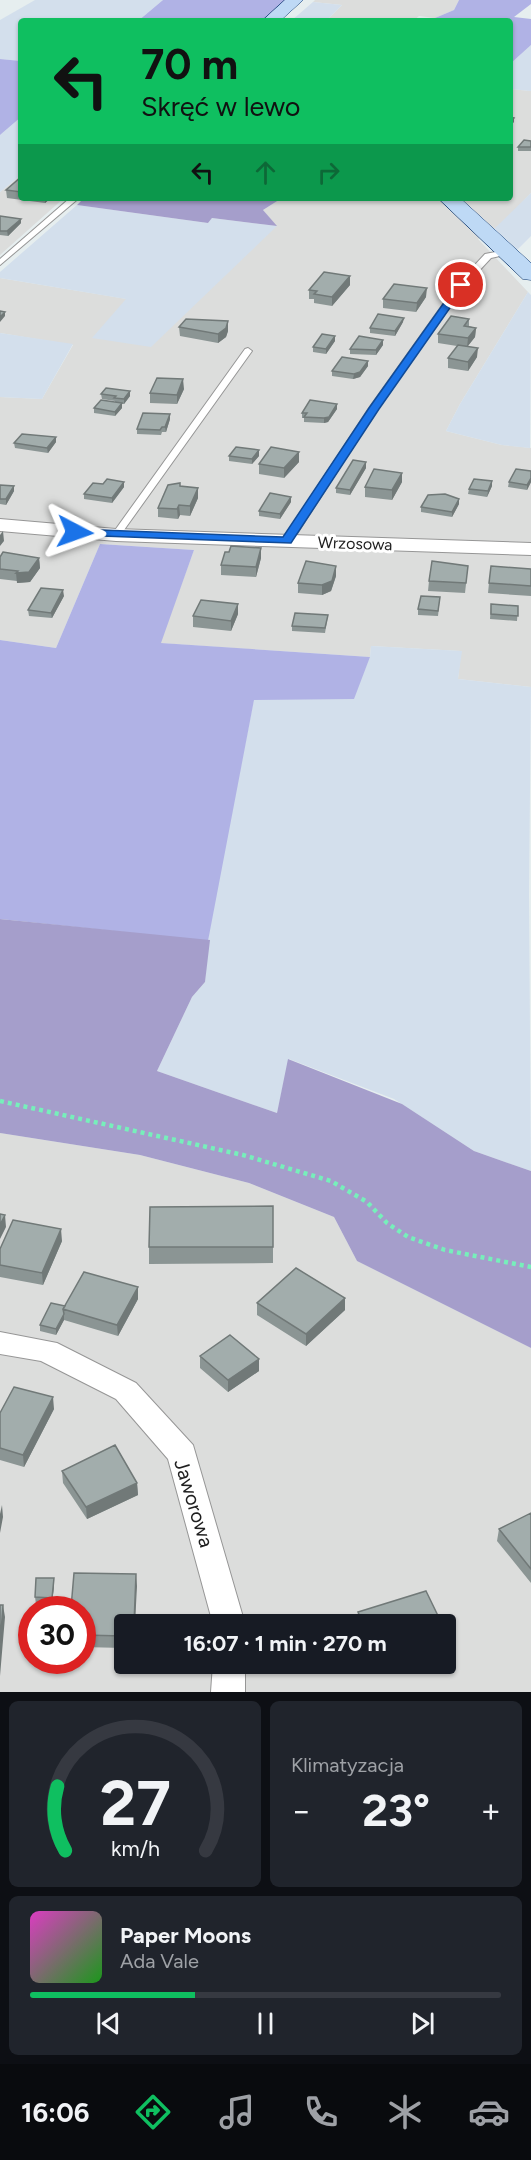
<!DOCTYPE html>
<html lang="pl">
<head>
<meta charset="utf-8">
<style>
  body { margin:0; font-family:Figtree,sans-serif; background:#20242c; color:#f1f3f6; height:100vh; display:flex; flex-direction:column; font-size:22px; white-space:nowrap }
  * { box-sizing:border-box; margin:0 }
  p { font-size:20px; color:#9ea1a6 }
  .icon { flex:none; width:33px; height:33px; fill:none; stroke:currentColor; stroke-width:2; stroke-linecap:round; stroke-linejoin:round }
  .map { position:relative; height:1692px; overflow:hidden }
  .drawer { display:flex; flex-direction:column; gap:9px; padding:9px; background:#0d0f14; flex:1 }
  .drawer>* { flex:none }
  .top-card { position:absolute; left:18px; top:18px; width:495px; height:183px; border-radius:6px; box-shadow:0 2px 4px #0004; background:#0fbf60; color:#111; overflow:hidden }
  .speed { position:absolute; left:18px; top:1596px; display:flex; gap:12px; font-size:30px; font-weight:700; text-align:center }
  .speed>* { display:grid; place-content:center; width:78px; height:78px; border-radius:50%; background:#171b24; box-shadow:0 2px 4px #0004; line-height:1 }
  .speed .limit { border:9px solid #d22; background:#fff; color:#111 }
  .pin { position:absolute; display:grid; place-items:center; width:51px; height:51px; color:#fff; margin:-26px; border:3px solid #fff; border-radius:50%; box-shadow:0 2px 6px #0007 }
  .me { position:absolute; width:66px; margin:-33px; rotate:94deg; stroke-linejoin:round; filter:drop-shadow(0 0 4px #0008) }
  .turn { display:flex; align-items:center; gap:21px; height:126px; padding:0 24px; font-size:27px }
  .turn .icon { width:78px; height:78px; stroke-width:2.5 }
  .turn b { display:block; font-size:42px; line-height:51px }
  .lanes { display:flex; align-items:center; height:57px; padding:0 24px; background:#0003; justify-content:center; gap:30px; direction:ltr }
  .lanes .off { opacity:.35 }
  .big { font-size:45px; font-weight:700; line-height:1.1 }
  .drawer .tile { flex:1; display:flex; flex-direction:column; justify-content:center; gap:9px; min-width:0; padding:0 21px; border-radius:9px; background:#20242c }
  .drawer .dial { align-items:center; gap:0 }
  .dial svg { height:156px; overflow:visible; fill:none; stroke:#363941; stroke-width:7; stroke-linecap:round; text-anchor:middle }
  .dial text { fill:#f1f3f6; stroke:none }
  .song { display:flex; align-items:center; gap:18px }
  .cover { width:72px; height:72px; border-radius:9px; background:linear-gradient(135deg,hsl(310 70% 55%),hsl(120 70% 35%)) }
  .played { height:6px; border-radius:3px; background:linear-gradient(90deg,#0fbf60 35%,#363941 35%) }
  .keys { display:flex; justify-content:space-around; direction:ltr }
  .heat { display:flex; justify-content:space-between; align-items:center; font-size:33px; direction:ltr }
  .drawer .tiles { flex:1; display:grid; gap:9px; grid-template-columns:1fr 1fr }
  .tile:last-child { grid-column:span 2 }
  .trip { position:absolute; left:114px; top:1614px; width:342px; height:60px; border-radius:6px; background:#171b24; box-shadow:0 2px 4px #0004; font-weight:700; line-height:60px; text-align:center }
  .tab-bar { display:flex; height:96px; justify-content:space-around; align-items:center; background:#090b0e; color:#9ea1a6 }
  .tab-bar .icon { width:42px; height:42px }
  .tab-bar .on { color:#0fbf60 }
  .tab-bar b { font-size:27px; color:#f1f3f6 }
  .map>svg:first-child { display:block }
  .residential { fill:#dcdddc; fill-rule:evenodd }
  .farmland { fill:#d3dfec }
  .grass { fill:#b0b2e5 }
  .forest { fill:#a59ecb }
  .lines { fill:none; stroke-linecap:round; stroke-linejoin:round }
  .lane-casing { stroke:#969696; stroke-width:2 }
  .street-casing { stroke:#969696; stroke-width:2 }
  .secondary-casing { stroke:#0d376f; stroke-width:1 }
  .path { stroke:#77efbb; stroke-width:4.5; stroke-dasharray:4 4; stroke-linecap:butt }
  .lane { fill:#fff; fill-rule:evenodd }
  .street { fill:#fff; fill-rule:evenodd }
  .secondary { fill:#bed9f5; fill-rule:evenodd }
  .wall { fill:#8b9594 }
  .shaded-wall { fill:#717978 }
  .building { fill:#a2adac; stroke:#717978; stroke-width:1.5 }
  .route { fill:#1a73e8; stroke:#114b97; stroke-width:1.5 }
  .labels { text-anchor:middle; stroke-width:6; stroke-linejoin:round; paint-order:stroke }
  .street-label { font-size:16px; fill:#1f1f1f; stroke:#fff }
  .near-street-label { font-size:20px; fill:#1f1f1f; stroke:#fff }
</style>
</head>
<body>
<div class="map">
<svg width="531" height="1692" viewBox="0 0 531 1692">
  <rect width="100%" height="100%" fill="#e6eeef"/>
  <!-- residential -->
  <path class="residential" d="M315,0H459L454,10L435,18L419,16L413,21H326L342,5L313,2Z
    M510,89L531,91V193L500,226L478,239L528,292L460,404L446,431L502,445L531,448V687L458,679L461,651L371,646L370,657L160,643L194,550L100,544L56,648L0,640V397L42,399L73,345L0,333V278L127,299L276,226L263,210L282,198H510Z
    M21,175V198H64L0,255V192Z
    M0,1133L140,1155L249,1183L334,1217L357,1261L531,1348V1692H0ZM199,1464L200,1465L227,1614L187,1473ZM32,1610H82V1660H32ZM124,1624H446V1664H124Z"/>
  <!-- farmland -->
  <path class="farmland" d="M35,0H163L138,21H21V61L0,59V20Z
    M313,2L342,5L326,21H291Z
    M531,45V91L510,89V64Z
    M21,117V175L0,192V135Z
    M531,193V236L517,250L492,231Z
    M77,205L208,223L212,218L277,226L151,347L92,338L126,299L0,278V272Z
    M528,292L531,295L530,448L502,445L446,431L460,404Z
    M0,333L73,344L42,399L0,397Z
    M371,646L462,651L458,679L531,687L529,895L531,1171L474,1151L394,1099L289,1059L277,1113L157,1071L192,997L205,982L209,929L254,699H353L370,657Z"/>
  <!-- grass -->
  <path class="grass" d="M163,0H289L263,21H138Z
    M459,0H531V4L514,17L531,19V45L510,64V21H451L435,18L454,10Z
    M0,59L21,61V117L0,135Z
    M100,544L194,550L161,643L370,657L354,699L254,700L208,941L0,919V640L56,648Z"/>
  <!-- forest -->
  <path class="forest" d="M84,198H282L263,210L277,226L212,218L208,223L77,205Z
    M0,919L210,940L205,982L192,997L157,1071L277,1113L288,1059L402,1104L474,1151L531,1171V1348L357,1261L334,1217L249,1183L140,1155L0,1133Z"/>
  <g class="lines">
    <!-- lane casing -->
    <g class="lane-casing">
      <path id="lane" d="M70,198H79L0,265V259Z
        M506,250L510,252L509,254L491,258L464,287L378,408L291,543H283L282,541L369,408L458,283L485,254Z
        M248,348L252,351L119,537H113V533L245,349Z"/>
    </g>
    <!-- street casing -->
    <g class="street-casing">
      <path id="street" d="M0,519L116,529L531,543V555L116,541L0,531Z
        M0,1332L57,1343L136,1383L193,1445L245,1624H213L168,1459L116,1399L41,1361L0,1354Z
        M213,1664H245V1692H211Z"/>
    </g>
    <!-- secondary casing -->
    <g class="secondary-casing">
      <path id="secondary" d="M285,0H303L280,21H262Z
        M438,198H460L531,263V280L523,279Z"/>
    </g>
    <!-- path -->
    <path class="path" d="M0,1101L243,1155L331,1181L367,1202L387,1223L408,1237L445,1250L531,1267"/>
    <!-- lane -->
    <use href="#lane" class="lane"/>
    <!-- street -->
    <use href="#street" class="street"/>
    <!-- secondary -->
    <use href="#secondary" class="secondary"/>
  </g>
  <!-- wall -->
  <path class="wall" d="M531,141V151H518V147Z
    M21,177V198H51L45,203L7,198L6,190Z
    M0,216L21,223L8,236L0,235Z
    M350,276V285L332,306L314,303V299H309V290Z
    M426,297L416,312L383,308V299Z
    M469,319V326L476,328L475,337L468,346L477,357L468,371L448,368V358L457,346L438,343V334Z
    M228,321V331L226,337L218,343L180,336L179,327Z
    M403,322L395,336L370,333V328Z
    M335,336V341L326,354L313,352V347Z
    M383,345L376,355L350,354V349Z
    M368,361V366L360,377L353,379L332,376V371Z
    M184,389L177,404L150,403V393Z
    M101,394L130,396L124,404H122V408L115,416L94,413V408L115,402V401L102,399Z
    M337,409L328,422L324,423L304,422V418H302V413Z
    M170,419L166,432H162L161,435L137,434V429Z
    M56,437V442L48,453L15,448L14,443Z
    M229,456H259L252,464L229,461Z
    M299,462L284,478L259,474V464Z
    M366,462V468L350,495L336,493V488Z
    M531,471V482L527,490L508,487L509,482Z
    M492,481V486L487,497L468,494L469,489Z
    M124,482V487L112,503L84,499V494L103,484Z
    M402,482L392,500L365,497V487Z
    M0,485L14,491L6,505L0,504Z
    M180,486L198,488V498L190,516L180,515L178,519L158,517V508Z
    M459,499V504L452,517L421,512V507Z
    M291,502L280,519L259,516V511Z
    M261,548V558L256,577L221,575V565Z
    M0,557L39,558L40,568L30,582L17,583V581L0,579Z
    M468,566L465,593L428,591L429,581Z
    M531,569V596L488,593L489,583Z
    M336,576L331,591L322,595L298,593V583Z
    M64,596L52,618L29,616L28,610Z
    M440,597L438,616L418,615V609Z
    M238,604V614L231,631L193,627V616Z
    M491,604L518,606L517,621L490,619Z
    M328,615L325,633L292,631V626Z
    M273,1206V1263L149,1264V1247Z
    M62,1241L43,1285L0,1277V1249Z
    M138,1287V1299L118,1336L64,1320L56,1335L40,1331V1325L65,1306Z
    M257,1303L345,1310L306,1346L257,1315Z
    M200,1356L259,1371L228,1392L200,1368Z
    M54,1409L24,1467L0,1460V1413Z
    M62,1471L137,1483L138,1495L87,1519L63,1483Z
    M531,1513V1583L497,1541L499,1529Z
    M54,1578V1585L52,1604H36L35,1597Z
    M137,1586L124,1624V1648L82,1647V1610L71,1608Z
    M358,1612L442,1624H357Z
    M375,1664H412L379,1674Z"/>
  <!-- shaded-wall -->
  <path class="shaded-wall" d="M514,118V122L510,127V123Z
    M45,198H51L45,203Z
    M21,219V223L8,236L7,231Z
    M350,276V285L332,306V297Z
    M427,288L426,297L416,312L417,303Z
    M5,312V316L0,322V317Z
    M404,318L403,322L395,336V331Z
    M228,321V331L226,337L218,343V334Z
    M476,328L475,337L467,347L468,338Z
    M335,336V341L326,354V349Z
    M383,340V345L376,355V350Z
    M478,348L477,357L468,371V362Z
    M368,361V366L360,377L353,379L354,374Z
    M183,379L184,389L177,404V395Z
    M130,391V396L124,404V399Z
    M122,403V408L115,416V412Z
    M337,404V409L328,422L324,423V418Z
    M170,414V419L166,432L165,427Z
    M56,437V442L48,453L47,448Z
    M259,450V456L252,464V459Z
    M299,452V462L284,478V468Z
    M366,462V468L350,495V490Z
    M402,473V482L392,500V490Z
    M531,478V482L527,490V485Z
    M492,481V486L487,497L488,491Z
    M124,482V487L112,503V498Z
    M14,486V491L6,505V499Z
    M198,488V498L190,516V506Z
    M291,497V502L280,519V514Z
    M459,499V504L452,517V512Z
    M179,505L180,515L178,519L177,509Z
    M3,531L4,541L0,546V535Z
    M261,548V558L256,577V567Z
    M39,558L40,568L30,582L17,583L16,573Z
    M336,566V576L331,591L322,595V585Z
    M63,590L64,596L52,618L51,613Z
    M238,604V614L231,631V621Z
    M5,1215L6,1227L0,1239V1225Z
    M61,1229L62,1241L43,1285L42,1273Z
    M138,1287V1299L118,1336L117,1325Z
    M345,1298V1310L306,1346V1334Z
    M64,1314V1320L56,1335V1329Z
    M259,1359V1371L228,1392V1380Z
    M53,1397L54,1409L24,1467L23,1455Z
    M137,1483L138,1495L87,1519L86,1507Z
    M2,1505L3,1517L0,1533V1514Z
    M136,1574L137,1586L135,1624H134Z
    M54,1578V1585L52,1604V1598Z
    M3,1605L5,1617L0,1676V1646Z
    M449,1640L448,1652L446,1653V1641Z
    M380,1664H412L379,1674Z"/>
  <!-- building -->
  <path class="building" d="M510,117L514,118L510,123Z
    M524,140L531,141V147H518Z
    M21,177V192L6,190Z
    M0,216L21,219L7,231H0Z
    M324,272L350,276L332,297L314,294L317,291L309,290Z
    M394,284L427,288L417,303L383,299Z
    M0,311L5,312L0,317Z
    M378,314L404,318L395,331L370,328Z
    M451,316L469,319L464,326L476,328L468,338L438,334Z
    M186,319L228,321L226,328L218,334L179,327Z
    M322,334L335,336L326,349L313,347Z
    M359,336L383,340L376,350L350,349Z
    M458,345L478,348L468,362L448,358Z
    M342,357L368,361L360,372L354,374L332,371Z
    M157,378L183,379L177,395L150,393Z
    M106,388L130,391L124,399L114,398L116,396L101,394Z
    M101,400L122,403L115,412L94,408Z
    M310,400L337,404L329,417L324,418L304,417L307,413H302Z
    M143,413L170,414L165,427H162L160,430L137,429Z
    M22,434L56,437L47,448L14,443Z
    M236,447L259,450L252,459L229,456Z
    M271,447L299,452L284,468L259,464Z
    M353,460L366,462L350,490L336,488Z
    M374,469L402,473L392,490L365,487Z
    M516,469L531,471V478L527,485L509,482Z
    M107,479L124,482L112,498L84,494L93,483L103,484Z
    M474,479L492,481L488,491L469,489Z
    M180,483V486L198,488L190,506L179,505L177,509L158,508L168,485Z
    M0,485L14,486L6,499H0Z
    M270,493L291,497L280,514L259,511Z
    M445,494L459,499L452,512L421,507L428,495Z
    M231,546L261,548L256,567L221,565L225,552H229Z
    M3,552L39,558L29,572L16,573L18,571L0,569V557Z
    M306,561L336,566L332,581L322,585L298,583Z
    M432,561L468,566L466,583L429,581Z
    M491,566L531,569V586L489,583Z
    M41,588L63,590L51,613L28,610Z
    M421,596L440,597L438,611L418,609Z
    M201,600L238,604L231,621L193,616Z
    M491,604L518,606V616L491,614Z
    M295,613L328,615L325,628L292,626Z
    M273,1206V1247H149L150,1207Z
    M0,1214L5,1215L0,1225Z
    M13,1220L61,1229L42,1273L0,1265V1249Z
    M296,1268L345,1298L306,1334L257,1303Z
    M84,1272L138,1287L117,1325L63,1309Z
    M51,1303L65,1306L63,1309L64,1314L56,1329L40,1325Z
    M230,1335L259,1359L228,1380L200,1356Z
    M14,1387L53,1397L23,1455L0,1448V1413Z
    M115,1445L137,1483L86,1507L62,1471Z
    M531,1513V1569L499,1529Z
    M74,1573L136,1574L134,1624H124V1636L82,1635V1610H43L44,1608H71Z
    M36,1578H54L52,1598L35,1597Z
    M426,1591L442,1624H363L358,1612Z
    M0,1605H3L0,1646Z
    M321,1619L324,1624H307Z
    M446,1632L449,1640L446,1641Z"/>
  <!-- route -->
  <path class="route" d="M458,283L466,285L379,409L291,543L75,535L69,532L75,529L283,537L369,408Z"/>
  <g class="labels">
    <!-- street labels -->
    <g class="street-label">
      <text transform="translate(355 543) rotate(2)" y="6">Wrzosowa</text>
    </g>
    <!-- near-street labels -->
    <g class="near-street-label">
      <text transform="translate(194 1503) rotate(73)" y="7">Jaworowa</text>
    </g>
  </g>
</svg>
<div class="speed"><div class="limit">30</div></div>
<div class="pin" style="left:461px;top:285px;background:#d93025"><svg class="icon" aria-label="arrive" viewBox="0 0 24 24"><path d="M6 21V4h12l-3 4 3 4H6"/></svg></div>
<svg class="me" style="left:75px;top:532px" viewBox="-20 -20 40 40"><path d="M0-17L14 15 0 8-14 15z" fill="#1a73e8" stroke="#fff" stroke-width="4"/></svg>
<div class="trip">16:07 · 1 min · 270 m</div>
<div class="top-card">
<div class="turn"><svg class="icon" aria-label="left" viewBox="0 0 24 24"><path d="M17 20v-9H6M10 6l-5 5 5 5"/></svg><div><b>70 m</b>Skręć w lewo</div></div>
<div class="lanes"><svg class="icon" aria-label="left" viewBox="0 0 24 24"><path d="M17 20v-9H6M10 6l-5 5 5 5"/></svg><svg class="icon off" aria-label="ahead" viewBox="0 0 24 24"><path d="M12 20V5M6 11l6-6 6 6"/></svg><svg class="icon off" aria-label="right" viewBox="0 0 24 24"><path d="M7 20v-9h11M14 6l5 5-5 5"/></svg></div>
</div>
</div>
<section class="drawer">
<div class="tiles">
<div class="tile dial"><svg viewBox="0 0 100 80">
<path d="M14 69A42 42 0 1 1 86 69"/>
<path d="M14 69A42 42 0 0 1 10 36" stroke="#0fbf60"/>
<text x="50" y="56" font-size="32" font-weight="700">27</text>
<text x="50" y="72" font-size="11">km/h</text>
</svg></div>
<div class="tile"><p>Klimatyzacja</p>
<div class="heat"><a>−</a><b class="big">23°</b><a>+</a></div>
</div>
<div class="tile">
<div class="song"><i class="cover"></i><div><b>Paper Moons</b><p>Ada Vale</p></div></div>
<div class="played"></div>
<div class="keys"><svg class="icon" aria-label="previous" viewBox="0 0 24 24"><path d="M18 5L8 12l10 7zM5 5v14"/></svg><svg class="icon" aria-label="pause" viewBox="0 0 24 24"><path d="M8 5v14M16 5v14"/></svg><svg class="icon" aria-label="next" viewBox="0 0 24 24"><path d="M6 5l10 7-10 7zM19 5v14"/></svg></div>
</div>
</div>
</section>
<nav class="tab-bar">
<b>16:06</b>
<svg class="icon on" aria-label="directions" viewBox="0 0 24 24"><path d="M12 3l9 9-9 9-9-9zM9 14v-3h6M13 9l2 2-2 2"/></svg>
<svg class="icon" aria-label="music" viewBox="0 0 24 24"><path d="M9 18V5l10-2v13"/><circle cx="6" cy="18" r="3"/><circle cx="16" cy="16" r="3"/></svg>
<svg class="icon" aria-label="phone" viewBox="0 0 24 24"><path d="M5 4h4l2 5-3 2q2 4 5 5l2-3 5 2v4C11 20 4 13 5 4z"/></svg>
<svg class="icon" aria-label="climate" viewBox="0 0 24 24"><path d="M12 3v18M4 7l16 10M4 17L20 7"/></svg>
<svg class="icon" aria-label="car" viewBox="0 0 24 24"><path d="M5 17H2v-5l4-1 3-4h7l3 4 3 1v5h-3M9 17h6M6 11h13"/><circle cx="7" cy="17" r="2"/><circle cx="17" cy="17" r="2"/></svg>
</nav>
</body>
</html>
